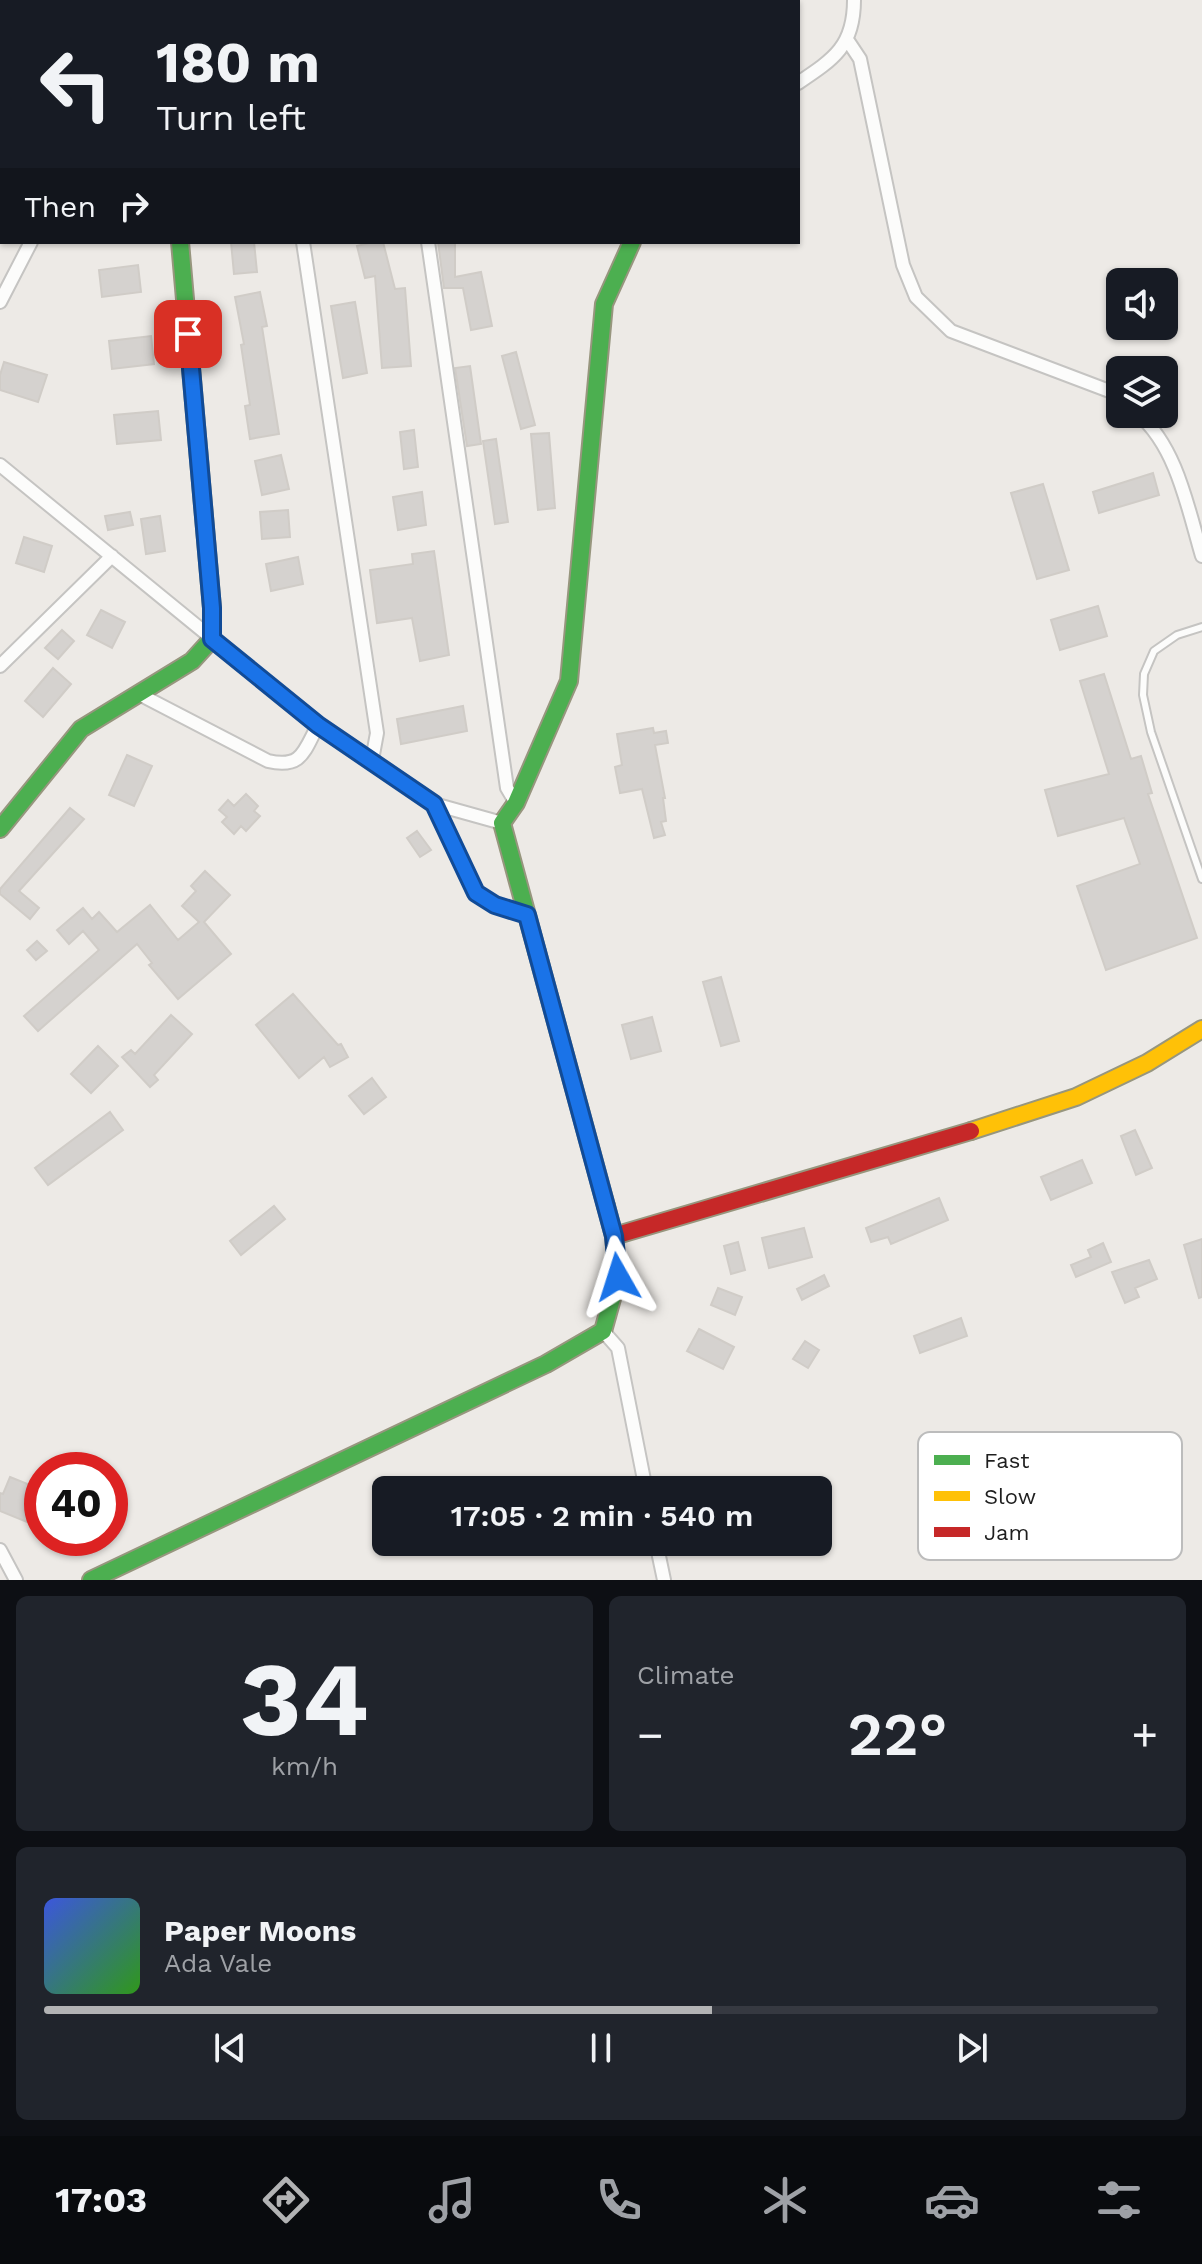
<!DOCTYPE html>
<html lang="en">
<head>
<meta charset="utf-8">
<style>
  body { margin:0; font-family:"Work Sans",sans-serif; background:#20242c; color:#f1f3f6; height:100vh; display:flex; flex-direction:column; font-size:30px; white-space:nowrap }
  * { box-sizing:border-box; margin:0 }
  p { font-size:26px; color:#9ea1a6 }
  .icon { flex:none; width:44px; height:44px; fill:none; stroke:currentColor; stroke-width:2; stroke-linecap:round; stroke-linejoin:round }
  .map { position:relative; height:1580px; overflow:hidden }
  .side { display:flex; flex-direction:column; gap:16px; padding:16px; background:#0d0f14; flex:1 }
  .side>* { flex:none }
  .hud { position:absolute; left:0px; top:0px; width:800px; height:244px; box-shadow:0 2px 6px #0004; background:#171b24; color:#f1f3f6; overflow:hidden }
  .fabs { position:absolute; left:1106px; top:268px; display:grid; gap:16px }
  .fabs a { display:grid; place-items:center; width:72px; height:72px; border-radius:12px; background:#171b24; box-shadow:0 2px 6px #0004; font-size:40px }
  .speed { position:absolute; left:24px; top:1452px; display:flex; gap:16px; font-size:40px; font-weight:700; text-align:center }
  .speed>* { display:grid; place-content:center; width:104px; height:104px; border-radius:50%; background:#171b24; box-shadow:0 2px 6px #0004; line-height:1 }
  .speed .limit { border:12px solid #d22; background:#fff; color:#111 }
  .pin { position:absolute; display:grid; place-items:center; width:68px; height:68px; color:#fff; margin:-34px; border-radius:16px; box-shadow:0 4px 12px #0006 }
  .me { position:absolute; width:88px; margin:-44px; rotate:354deg; stroke-linejoin:round; filter:drop-shadow(0 0 6px #0008) }
  .turn { display:flex; align-items:center; gap:28px; height:168px; padding:0 24px; font-size:36px }
  .turn .icon { width:104px; height:104px; stroke-width:2.5 }
  .turn b { display:block; font-size:56px; line-height:68px }
  .then { display:flex; align-items:center; height:76px; padding:0 24px; background:#0003; gap:16px; font-size:30px }
  .big { font-size:60px; font-weight:600; line-height:1.1 }
  .side .tile { flex:1; display:flex; flex-direction:column; justify-content:center; gap:12px; min-width:0; padding:0 28px; border-radius:12px; background:#20242c }
  .side .dial { align-items:center; gap:0 }
  .dial b { font-size:104px; line-height:1 }
  .song { display:flex; align-items:center; gap:24px }
  .cover { width:96px; height:96px; border-radius:12px; background:linear-gradient(135deg,hsl(230 70% 55%),hsl(110 70% 35%)) }
  .played { height:8px; border-radius:4px; background:linear-gradient(90deg,#b2b3b4 60%,#363941 60%) }
  .keys { display:flex; justify-content:space-around; direction:ltr }
  .heat { display:flex; justify-content:space-between; align-items:center; font-size:44px; direction:ltr }
  .side .tiles { flex:1; display:grid; gap:16px; grid-template-columns:1fr 1fr }
  .tile:last-child { grid-column:span 2 }
  .trip { position:absolute; left:372px; top:1476px; width:460px; height:80px; border-radius:12px; background:#171b24; box-shadow:0 2px 6px #0004; font-weight:600; line-height:80px; text-align:center }
  .tab-bar { display:flex; height:128px; justify-content:space-around; align-items:center; background:#090b0e; color:#9ea1a6 }
  .tab-bar .icon { width:56px; height:56px }
  .tab-bar .current { color:#b2b3b4 }
  .tab-bar b { font-size:36px; color:#f1f3f6 }
  .map>svg:first-child { display:block }
  .building { fill:#d5d2cf; stroke:#d0ccc7; stroke-width:2 }
  .lines { fill:none; stroke-linecap:round; stroke-linejoin:round }
  .lane-casing { stroke:#c5c4c2; stroke-width:10 }
  .street-casing { stroke:#c5c4c2; stroke-width:16 }
  .fast-casing { stroke:#97967e; stroke-width:20 }
  .slow-casing { stroke:#97967e; stroke-width:20 }
  .jam-casing { stroke:#97967e; stroke-width:20 }
  .lane { stroke:#fcfcfb; stroke-width:6 }
  .street { stroke:#fcfcfb; stroke-width:12 }
  .fast { stroke:#4caf50; stroke-width:16 }
  .slow { stroke:#ffc107; stroke-width:16 }
  .jam { stroke:#c62828; stroke-width:16 }
  .route-casing { stroke:#114b97; stroke-width:20 }
  .route { stroke:#1a73e8; stroke-width:14 }
  .key { fill:#fff; stroke:#bcbcbc; stroke-width:2 }
  .key-label { font-size:22px; fill:#1e1e1e }
</style>
</head>
<body>
<div class="map">
<svg width="1202" height="1580" viewBox="0 0 1202 1580">
  <rect width="100%" height="100%" fill="#edeae6"/>
  <!-- building -->
  <path class="building" d="M231,242H254L257,272L234,274Z
    M373,242H383L395,289L405,288L411,366L382,368L375,276L365,278L357,246Z
    M438,242H455V277L481,272L492,326L471,330L463,288H444Z
    M138,265L141,292L102,297L99,270Z
    M260,292L267,326L262,327L279,434L250,439L245,406L250,405L241,345L244,344L235,297Z
    M355,302L367,373L343,378L331,306Z
    M151,336L154,364L112,369L109,341Z
    M516,352L535,425L521,429L502,356Z
    M4,362L47,375L38,402L0,390V375Z
    M470,366L481,444L467,446L455,368Z
    M158,411L161,440L117,444L114,415Z
    M414,430L418,467L404,469L400,432Z
    M549,433L555,508L538,510L531,434Z
    M496,439L508,522L495,524L483,441Z
    M281,455L289,489L262,495L255,461Z
    M1153,473L1159,495L1099,513L1093,492Z
    M1043,484L1069,570L1037,579L1011,493Z
    M422,492L426,525L398,530L393,497Z
    M288,510L290,537L262,539L260,512Z
    M130,512L133,525L108,530L105,516Z
    M160,516L165,551L146,554L141,519Z
    M24,537L52,546L44,572L16,563Z
    M434,551L449,655L420,661L412,618L377,623L370,570L413,564L412,554Z
    M298,557L303,584L271,591L266,564Z
    M1098,606L1107,636L1060,650L1051,620Z
    M101,610L125,622L112,648L87,635Z
    M62,630L74,641L58,659L45,648Z
    M53,668L71,684L43,717L25,701Z
    M1104,674L1131,759L1141,756L1152,793L1148,794L1197,938L1106,970L1077,886L1140,864L1124,818L1058,836L1045,790L1109,774L1080,681Z
    M463,706L467,731L401,744L397,719Z
    M653,728L654,733L666,731L668,743L655,745L665,798H663L666,821L661,822L665,835L654,838L642,789L620,793L615,767L622,765L617,734Z
    M127,755L152,766L134,806L109,795Z
    M246,794L258,806L254,811L260,816L246,831L241,826L234,834L222,822L227,817L219,810L228,800L234,806Z
    M70,808L84,819L19,891L39,908L30,919L0,894V889Z
    M417,831L431,850L420,857L407,838Z
    M205,871L230,895L204,922L231,954L178,999L149,965L152,963L137,944L38,1031L24,1016L99,950L83,931L69,944L57,930L83,908L92,919L99,912L117,932L150,905L178,940L199,922L182,906L196,891L191,886Z
    M37,941L47,951L36,960L27,950Z
    M721,977L739,1041L721,1046L703,982Z
    M293,994L338,1045L341,1044L348,1057L330,1067L324,1057L299,1078L256,1025Z
    M171,1015L192,1034L154,1075L158,1080L150,1087L122,1057L131,1050L135,1054Z
    M652,1017L661,1051L631,1059L622,1025Z
    M98,1046L118,1066L91,1093L71,1074Z
    M372,1078L386,1097L364,1114L349,1096Z
    M110,1112L123,1130L48,1185L35,1168Z
    M1135,1130L1152,1168L1136,1175L1121,1136Z
    M1082,1160L1092,1183L1051,1200L1041,1177Z
    M939,1198L948,1220L891,1244L888,1237L871,1242L866,1228Z
    M274,1206L285,1219L241,1255L230,1241Z
    M804,1228L812,1257L769,1268L762,1238Z
    M1202,1239V1297L1199,1298L1184,1245Z
    M738,1242L745,1270L731,1274L724,1246Z
    M1103,1243L1111,1262L1076,1277L1071,1265L1091,1257L1088,1250Z
    M1149,1260L1157,1279L1135,1288L1139,1297L1125,1303L1112,1272Z
    M824,1275L829,1286L802,1300L797,1289Z
    M718,1288L742,1297L735,1315L711,1305Z
    M961,1318L967,1336L920,1353L914,1336Z
    M699,1329L734,1347L723,1369L687,1351Z
    M805,1341L819,1350L808,1368L793,1359Z
    M10,1477L35,1487L28,1504L34,1507L27,1522L0,1511V1493L3,1494Z"/>
  <g class="lines">
    <!-- lane casing -->
    <g class="lane-casing">
      <path id="lane" d="M1202,627L1177,635L1154,651L1144,674L1143,695L1151,732L1202,879"/>
    </g>
    <!-- street casing -->
    <g class="street-casing">
      <path id="street" d="M164,0V2
        M331,2L332,0
        M848,41L860,59L903,265L916,297L951,331L1112,392L1120,399
        M798,83C834,59 854,46 854,0
        M0,141H2
        M303,242L377,733L372,760
        M428,242L507,788L516,803
        M0,302L31,242
        M1138,414C1177,447 1188,509 1202,556
        M0,465L318,725L434,804L502,823
        M0,666L112,556
        M139,694L268,761C302,769 304,751 318,725
        M434,804L476,893L495,905L527,915
        M603,1331L618,1348L646,1490
        M656,1542L664,1580
        M0,1550L16,1580"/>
    </g>
    <!-- fast casing -->
    <g class="fast-casing">
      <path id="fast" d="M0,829L81,729L192,661L212,639V608L180,242
        M537,952L502,823L516,803L569,681L604,304L632,242
        M91,1580L546,1364L603,1331L618,1277L614,1236L606,1206"/>
    </g>
    <!-- slow casing -->
    <g class="slow-casing">
      <path id="slow" d="M971,1131L1076,1097L1147,1063L1202,1029"/>
    </g>
    <!-- jam casing -->
    <g class="jam-casing">
      <path id="jam" d="M537,952L606,1206
        M614,1236L971,1131"/>
    </g>
    <!-- lane -->
    <use href="#lane" class="lane"/>
    <!-- street -->
    <use href="#street" class="street"/>
    <!-- fast -->
    <use href="#fast" class="fast"/>
    <!-- slow -->
    <use href="#slow" class="slow"/>
    <!-- jam -->
    <use href="#jam" class="jam"/>
  </g>
  <g class="lines">
    <!-- route casing -->
    <g class="route-casing">
      <path id="route" d="M188,334L212,608V639L318,725L434,804L476,893L495,905L527,915L614,1236L618,1277"/>
    </g>
    <!-- route -->
    <use href="#route" class="route"/>
  </g>
  <!-- legend -->
  <rect x="918" y="1432" width="264" height="128" rx="12" class="key"/>
  <rect x="934" y="1455" width="36" height="10" fill="#4caf50"/>
  <rect x="934" y="1491" width="36" height="10" fill="#ffc107"/>
  <rect x="934" y="1527" width="36" height="10" fill="#c62828"/>
  <g class="key-label">
    <text x="984" y="1468">Fast</text>
    <text x="984" y="1504">Slow</text>
    <text x="984" y="1540">Jam</text>
  </g>
</svg>
<div class="fabs">
<a><svg class="icon" aria-label="sound" viewBox="0 0 24 24"><path d="M4 9h4l5-4v14l-5-4H4zM17 9q2 3 0 6"/></svg></a>
<a><svg class="icon" aria-label="layers" viewBox="0 0 24 24"><path d="M12 4l9 5-9 5-9-5zM3 14l9 5 9-5"/></svg></a>
</div>
<div class="speed"><div class="limit">40</div></div>
<div class="pin" style="left:188px;top:334px;background:#d93025"><svg class="icon" aria-label="arrive" viewBox="0 0 24 24"><path d="M6 21V4h12l-3 4 3 4H6"/></svg></div>
<svg class="me" style="left:618px;top:1277px" viewBox="-20 -20 40 40"><path d="M0-17L14 15 0 8-14 15z" fill="#1a73e8" stroke="#fff" stroke-width="4"/></svg>
<div class="trip">17:05 · 2 min · 540 m</div>
<div class="hud">
<div class="turn"><svg class="icon" aria-label="left" viewBox="0 0 24 24"><path d="M17 20v-9H6M10 6l-5 5 5 5"/></svg><div><b>180 m</b>Turn left</div></div>
<div class="then">Then<svg class="icon" aria-label="right" viewBox="0 0 24 24"><path d="M7 20v-9h11M14 6l5 5-5 5"/></svg></div>
</div>
</div>
<section class="side">
<div class="tiles">
<div class="tile dial"><b>34</b><p>km/h</p></div>
<div class="tile"><p>Climate</p>
<div class="heat"><a>−</a><b class="big">22°</b><a>+</a></div>
</div>
<div class="tile">
<div class="song"><i class="cover"></i><div><b>Paper Moons</b><p>Ada Vale</p></div></div>
<div class="played"></div>
<div class="keys"><svg class="icon" aria-label="previous" viewBox="0 0 24 24"><path d="M18 5L8 12l10 7zM5 5v14"/></svg><svg class="icon" aria-label="pause" viewBox="0 0 24 24"><path d="M8 5v14M16 5v14"/></svg><svg class="icon" aria-label="next" viewBox="0 0 24 24"><path d="M6 5l10 7-10 7zM19 5v14"/></svg></div>
</div>
</div>
</section>
<nav class="tab-bar">
<b>17:03</b>
<svg class="icon current" aria-label="directions" viewBox="0 0 24 24"><path d="M12 3l9 9-9 9-9-9zM9 14v-3h6M13 9l2 2-2 2"/></svg>
<svg class="icon" aria-label="music" viewBox="0 0 24 24"><path d="M9 18V5l10-2v13"/><circle cx="6" cy="18" r="3"/><circle cx="16" cy="16" r="3"/></svg>
<svg class="icon" aria-label="phone" viewBox="0 0 24 24"><path d="M5 4h4l2 5-3 2q2 4 5 5l2-3 5 2v4C11 20 4 13 5 4z"/></svg>
<svg class="icon" aria-label="climate" viewBox="0 0 24 24"><path d="M12 3v18M4 7l16 10M4 17L20 7"/></svg>
<svg class="icon" aria-label="car" viewBox="0 0 24 24"><path d="M5 17H2v-5l4-1 3-4h7l3 4 3 1v5h-3M9 17h6M6 11h13"/><circle cx="7" cy="17" r="2"/><circle cx="17" cy="17" r="2"/></svg>
<svg class="icon" aria-label="filters" viewBox="0 0 24 24"><path d="M4 7h16M4 17h16"/><circle cx="9" cy="7" r="2"/><circle cx="15" cy="17" r="2"/></svg>
</nav>
</body>
</html>
